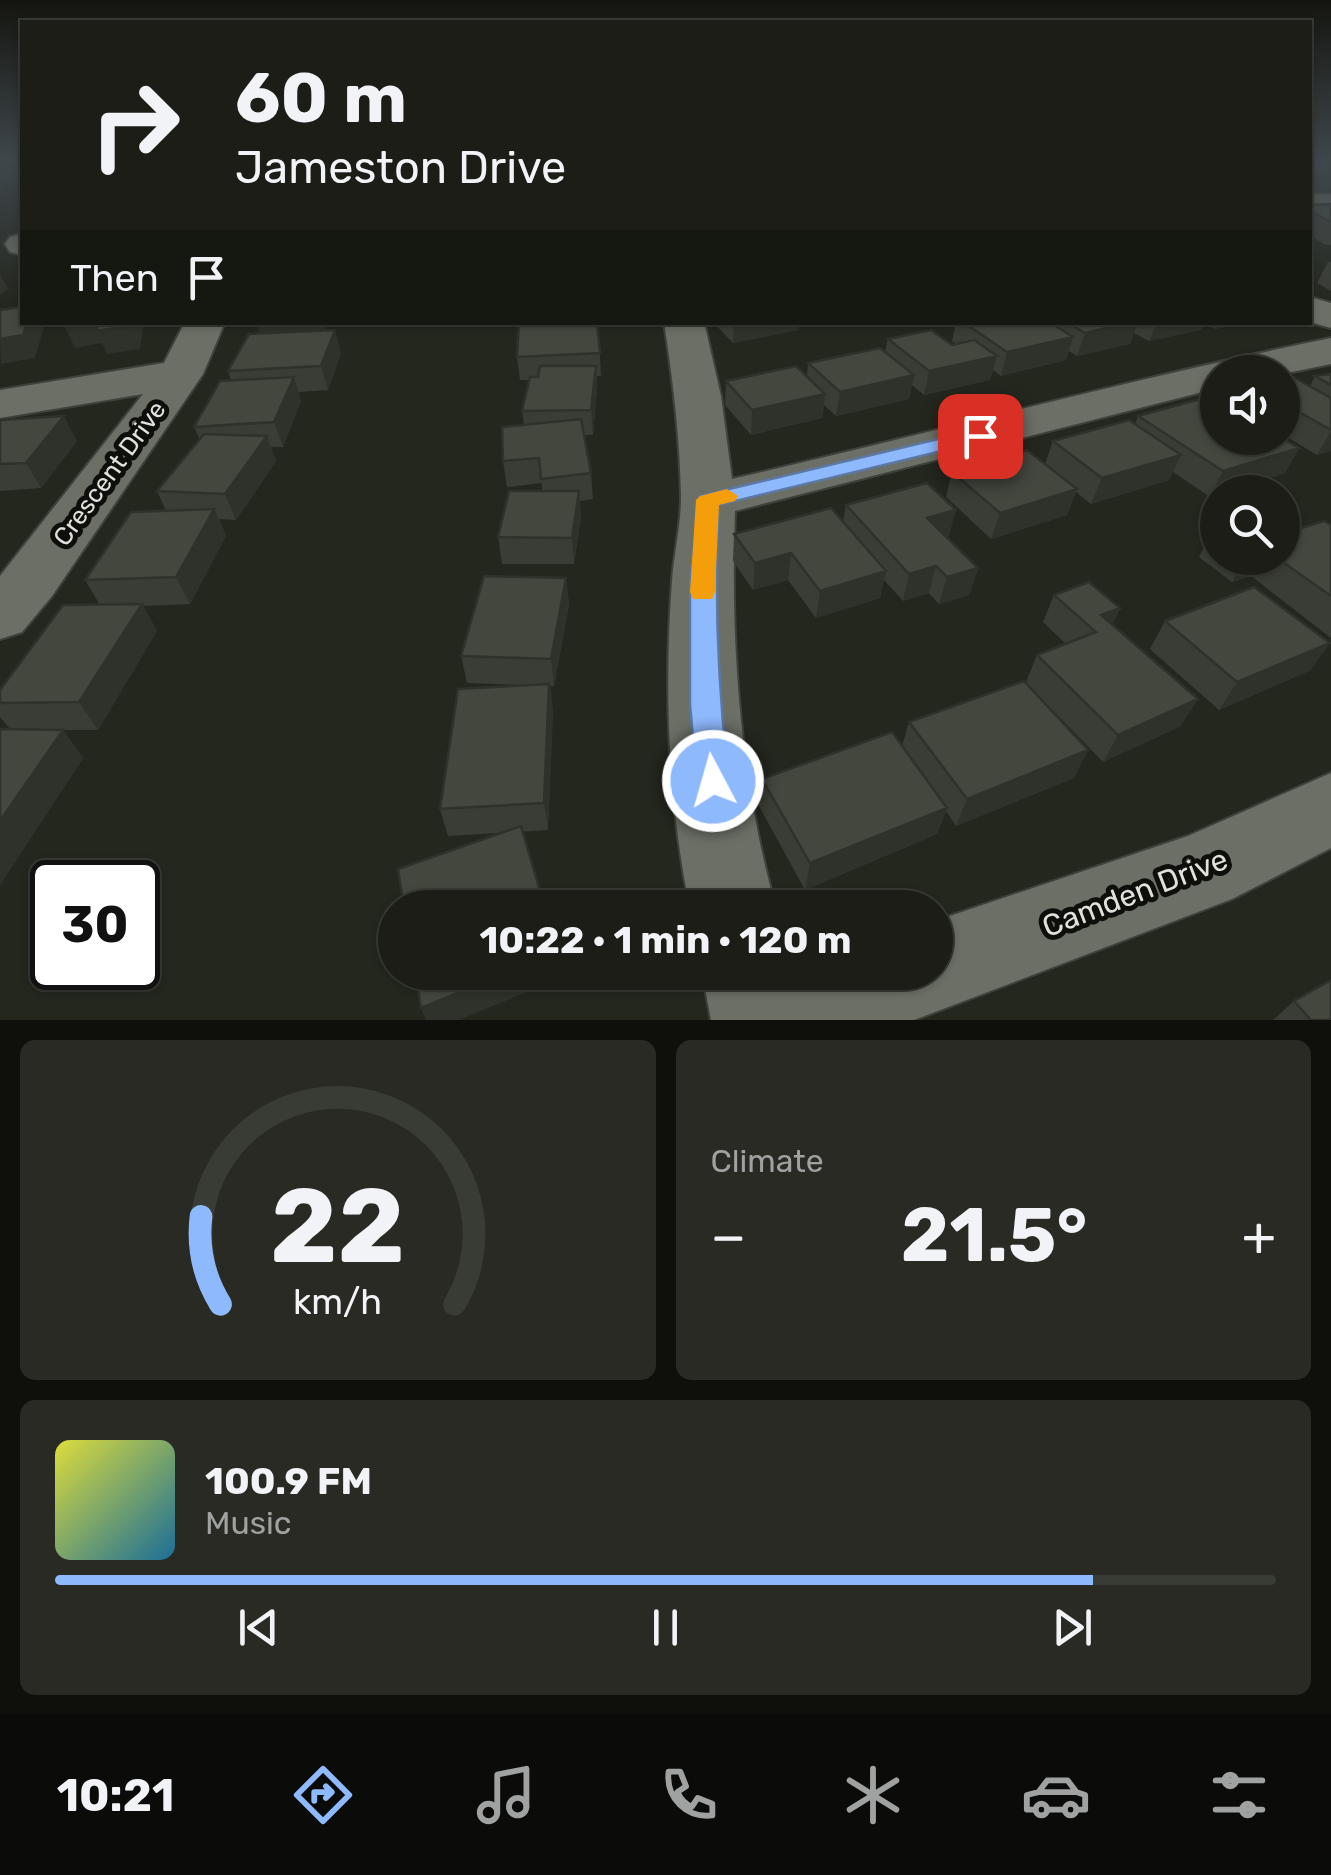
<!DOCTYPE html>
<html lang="en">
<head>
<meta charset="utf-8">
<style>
  body { margin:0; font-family:Rubik,sans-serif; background:#282a23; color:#f1f3f6; height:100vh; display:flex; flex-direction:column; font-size:38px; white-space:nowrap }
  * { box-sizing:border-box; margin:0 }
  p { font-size:32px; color:#a0a2a1 }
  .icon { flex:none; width:55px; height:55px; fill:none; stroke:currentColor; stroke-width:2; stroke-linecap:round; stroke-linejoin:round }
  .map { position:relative; height:1020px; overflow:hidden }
  .panel { display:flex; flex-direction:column; gap:20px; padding:20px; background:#0f100c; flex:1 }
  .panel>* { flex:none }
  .top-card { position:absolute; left:20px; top:20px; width:1292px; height:305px; border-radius:0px; box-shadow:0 2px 8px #0004,0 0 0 2px #393b35; background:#1b1d16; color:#f1f3f6; overflow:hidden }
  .buttons { position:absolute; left:1200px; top:355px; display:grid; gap:20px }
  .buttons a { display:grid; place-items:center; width:100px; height:100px; border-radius:50%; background:#1b1d16; box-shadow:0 2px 8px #0004,0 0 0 2px #393b35; font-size:50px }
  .speed { position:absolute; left:30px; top:860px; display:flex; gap:20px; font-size:50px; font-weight:700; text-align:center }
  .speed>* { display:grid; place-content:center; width:130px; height:130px; border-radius:50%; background:#1b1d16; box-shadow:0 2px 8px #0004,0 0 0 2px #393b35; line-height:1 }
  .speed .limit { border:5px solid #111; border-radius:15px; background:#fff; color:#111 }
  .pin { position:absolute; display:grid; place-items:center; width:85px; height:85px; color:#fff; margin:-42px; border-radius:20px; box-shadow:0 5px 15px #0006 }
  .me { position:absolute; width:110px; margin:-55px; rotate:354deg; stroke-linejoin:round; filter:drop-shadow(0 0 8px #0008) }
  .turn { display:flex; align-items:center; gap:35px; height:210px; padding:0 50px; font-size:45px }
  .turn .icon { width:130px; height:130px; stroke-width:2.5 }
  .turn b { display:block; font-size:70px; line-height:85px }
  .then { display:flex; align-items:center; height:95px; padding:0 50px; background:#0003; gap:20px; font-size:38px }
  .big { font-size:75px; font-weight:700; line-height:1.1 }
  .panel .tile { flex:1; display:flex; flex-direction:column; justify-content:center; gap:15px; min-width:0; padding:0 35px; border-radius:15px; background:#282a23 }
  .panel .dial { align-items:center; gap:0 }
  .dial svg { height:260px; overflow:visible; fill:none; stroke:#393b35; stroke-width:7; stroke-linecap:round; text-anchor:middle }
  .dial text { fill:#f1f3f6; stroke:none }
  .song { display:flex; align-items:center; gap:30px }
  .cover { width:120px; height:120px; border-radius:15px; background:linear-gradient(135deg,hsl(60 70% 55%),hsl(200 70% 35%)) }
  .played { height:10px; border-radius:5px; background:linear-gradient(90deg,#8eb9fd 85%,#393b35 85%) }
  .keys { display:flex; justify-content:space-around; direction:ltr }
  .heat { display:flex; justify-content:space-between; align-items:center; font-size:55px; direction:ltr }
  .panel .tiles { flex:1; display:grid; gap:20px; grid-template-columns:1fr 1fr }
  .tile:last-child { grid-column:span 2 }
  .trip { position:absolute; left:378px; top:890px; width:575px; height:100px; border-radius:50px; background:#1b1d16; box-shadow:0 2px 8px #0004,0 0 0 2px #393b35; font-weight:700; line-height:100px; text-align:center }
  .tab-bar { display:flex; height:160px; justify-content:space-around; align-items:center; background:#0b0c09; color:#a0a2a1 }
  .tab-bar .icon { width:70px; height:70px }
  .tab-bar .on { color:#8eb9fd }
  .tab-bar b { font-size:45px; color:#f1f3f6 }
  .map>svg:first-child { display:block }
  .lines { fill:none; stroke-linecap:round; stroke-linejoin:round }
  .minor-casing { stroke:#3f423b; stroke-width:4 }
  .minor { fill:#6b6f65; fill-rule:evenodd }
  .wall { fill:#3a3d35 }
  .shaded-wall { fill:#2f322b }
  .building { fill:#43473e; stroke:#2f322b; stroke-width:2.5 }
  .route { fill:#8eb9fd; stroke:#5c78a4; stroke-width:2.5 }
  .slow { fill:#f59e0b }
  .labels { text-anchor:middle; stroke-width:10; stroke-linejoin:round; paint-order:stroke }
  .street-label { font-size:25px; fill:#dfe1db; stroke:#0e0f0b }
  .near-street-label { font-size:30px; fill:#dfe1db; stroke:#0e0f0b }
</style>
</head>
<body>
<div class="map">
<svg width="1331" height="1020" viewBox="0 0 1331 1020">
  <rect width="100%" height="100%" fill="#24271e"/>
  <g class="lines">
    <!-- minor casing -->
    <g class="minor-casing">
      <path id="minor" d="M1310,194H1331V212H1310Z
        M22,234V255L10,252L5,244L10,237Z
        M1310,297L1331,303V328L1310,322Z
        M185,322H225L203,374L52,596L22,632L0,639V576L143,394L0,418V390L164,363Z
        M664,322H704L721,396L732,479C932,433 1130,379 1331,338V364L1282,374L1218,372V388L735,511C730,643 740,781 776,908H690C668,803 664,687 672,581C674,553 681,525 681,497C680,438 673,380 664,322Z
        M1331,773V848L1232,899L914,1020H711L702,972H935V921L1188,836Z"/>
    </g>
    <!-- minor -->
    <use href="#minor" class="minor"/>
  </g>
  <!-- wall -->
  <path class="wall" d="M1310,160L1331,167L1310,193Z
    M1331,204V245H1326L1310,236V205Z
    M1328,262H1331V291L1317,283Z
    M258,322H327L325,330L341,353L328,390L298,392L301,401L283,447H271L276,461L236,520L219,519L226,536L190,604L143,606L157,631L98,730H63L83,758L0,885V729H10L0,717V690L100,605L85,580L166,511L157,491L200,440L194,427L231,381L228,371L260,334Z
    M598,322L601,376H597V389L593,435H584L591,473L593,499L580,501L581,517L574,564H502L498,537L542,491V483L507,487L503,461L524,424L522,411L529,380H520L517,357Z
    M713,322H799L798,330L733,343Z
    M956,322H987L990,324L999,322H1250L1215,329L1204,323L1201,330L1149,341L1134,333L1130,344L1077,356L1069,351L1066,360L1001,376L993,370L990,380L924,395L912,385L909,399L836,416L824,405L822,418L751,435L725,405L726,381L807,376L808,363L885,352L888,339L956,344L952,341Z
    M1331,374V451L1317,455L1282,434V380L1310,386L1315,376Z
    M1138,416L1299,448L1285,473L1224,492H1218L1210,497L1173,472L1169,480L1091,504L1076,492L1067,515L991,539L946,497L952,472L1045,464L1053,441L1135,424Z
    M0,420L77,441L41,488L0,491Z
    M846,505L949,536L946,537L978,568L969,595L939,604L929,593L903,601L884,580L880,598L816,618L788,580L753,590L733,561L734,534L843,522Z
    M1331,525V638L1251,576L1232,582L1199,557L1213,530L1218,529V558H1282Z
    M566,578L569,605L554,686H550L553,711L548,830L448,836L440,809L525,685L467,683L461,656Z
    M1054,595L1120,608L1112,625L1181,726L1103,762L1036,693L1074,778L956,826L946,811L937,834L805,890L759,806L762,779L902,746L909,722L1026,682L1037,655L1066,644L1043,622Z
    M1165,621L1311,670L1219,710L1150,649Z
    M1294,1001L1331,1020H1273Z"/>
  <!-- shaded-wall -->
  <path class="shaded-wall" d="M0,160H14L6,164L11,175L0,191Z
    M1331,174V191L1310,193V189L1316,175Z
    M0,274L8,289L0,295Z
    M27,322H42L44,327L35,358L1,364L0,339Z
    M79,322H144L140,349L107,354L102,343L75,348L64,325Z
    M282,322H327L323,342L265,348L257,325Z
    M734,322H799L798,330L733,343Z
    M1132,322H1138L1130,344L1077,356L1085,333Z
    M1157,322H1204L1201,330L1149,341Z
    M1218,322H1250L1215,329Z
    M335,330L341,353L328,390L321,366Z
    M1073,337L1066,360L1001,376L1007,352Z
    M997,356L990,380L924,395L929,371Z
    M596,366L597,389L593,435L591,410Z
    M914,375L909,399L836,416L840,392Z
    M294,377L301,401L283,447L274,422Z
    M825,394L822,418L751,435L752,410Z
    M1292,408L1282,426V410Z
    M64,416L77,441L41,488L26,463Z
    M1331,431V451L1317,455Z
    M267,436L276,461L236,520L225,494Z
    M1299,448L1285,473L1224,492H1218V495L1210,497L1223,471Z
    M1181,455L1169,480L1091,504L1102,478Z
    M1077,489L1067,515L991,539L1000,513Z
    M579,491L581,517L574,564L572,538Z
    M214,509L226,536L190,604L176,577Z
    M956,510L949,536L920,545L927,518Z
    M791,553L788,580L753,590L755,563Z
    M1247,558H1262L1251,576L1232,582Z
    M936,566L929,593L903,601L909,574Z
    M978,568L969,595L939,604L947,577Z
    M886,571L880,598L816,618L820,591Z
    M566,578L569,605L554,686L551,659Z
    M142,604L157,631L98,730L79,702Z
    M1120,608L1107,635L1101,615Z
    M1330,643L1311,670L1219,710L1237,682Z
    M549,684L553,711L548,830L544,803Z
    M1198,699L1181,726L1103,762L1118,735Z
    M63,730L83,758L0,885V821Z
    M1088,750L1074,778L956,826L967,799Z
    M947,808L937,834L805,890L810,863Z
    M509,972H562L563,977L459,1020H426L421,1008Z"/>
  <!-- building -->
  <path class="building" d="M1310,160L1331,167V174L1316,175L1310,173Z
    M1331,204V222L1310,211V205Z
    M22,307V322H27L23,335L0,339V310Z
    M98,322H131L130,326L96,331Z
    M597,322L600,353L517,357L519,323Z
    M963,322H987L990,324L999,322H1049L1073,337L1007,352Z
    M1067,322H1132L1085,333Z
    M335,330L321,366L228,371L249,334Z
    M931,330L952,345L974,340L997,356L929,371L888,339Z
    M880,348L914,375L840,392L808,363Z
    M540,366H596L591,410L522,411L530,377H538Z
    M796,366L825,394L752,410L726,381Z
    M1331,374V385L1315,376Z
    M294,377L274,422L194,427L220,381Z
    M1293,377L1331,398V430L1292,408L1282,410V380Z
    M1211,396L1218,400V438H1282L1299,448L1223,471L1138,416Z
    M64,416L26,463L0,464V420Z
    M581,419L591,473L541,479L539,458L503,461L502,427Z
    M1129,420L1181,455L1102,478L1053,441Z
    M204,434L267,436L225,494L157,491Z
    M1027,450L1077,489L1000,513L952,472Z
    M927,483L956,510L927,518L978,568L947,577L936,566L909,574L846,505Z
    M509,491H579L572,538L498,537Z
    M831,508L886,571L820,591L791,553L755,563L734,534Z
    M214,509L176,577L85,580L131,512Z
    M1324,521L1331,525V596L1277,558H1282V534Z
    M484,576L566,578L551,659L461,656Z
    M1089,582L1120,608L1101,615L1198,699L1118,735L1037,655L1096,632L1054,595Z
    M1254,587L1330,643L1237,682L1165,621Z
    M142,604L79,702L0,703V690L63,605Z
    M1024,681L1088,750L967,799L909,722Z
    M549,684L544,803L440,809L458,689Z
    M0,729L63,730L0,821Z
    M892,732L947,808L810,863L762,779Z
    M521,826L545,908H404L398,869Z
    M415,972H509L421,1008Z
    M1331,980V1020H1311L1294,1001Z"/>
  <!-- sky -->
  <linearGradient id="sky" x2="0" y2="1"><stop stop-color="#141510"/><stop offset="0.53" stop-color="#3f474c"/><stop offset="1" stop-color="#3f474c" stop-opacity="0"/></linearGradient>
  <rect width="1331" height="303" fill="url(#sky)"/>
  <!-- route -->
  <path class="route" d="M980,429L990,436L987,440L719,505C714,598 718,689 729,781L724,791L713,795L702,791L697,781L690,704V582L700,496Z"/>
  <!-- slow -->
  <path class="slow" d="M727,489L738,496L735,501L719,505L715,592L712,599H693L690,592L696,500L700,496Z"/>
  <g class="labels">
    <!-- street labels -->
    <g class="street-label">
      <text transform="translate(109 473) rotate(-54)" y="9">Crescent Drive</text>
    </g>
    <!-- near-street labels -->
    <g class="near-street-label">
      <text transform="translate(1135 893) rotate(-21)" y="10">Camden Drive</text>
    </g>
  </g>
</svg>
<div class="buttons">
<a><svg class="icon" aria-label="sound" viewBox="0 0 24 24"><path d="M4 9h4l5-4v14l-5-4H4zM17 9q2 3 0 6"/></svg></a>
<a><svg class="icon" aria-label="search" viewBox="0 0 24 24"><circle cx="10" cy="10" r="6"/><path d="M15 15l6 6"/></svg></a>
</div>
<div class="speed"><div class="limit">30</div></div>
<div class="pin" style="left:980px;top:436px;background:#d93025"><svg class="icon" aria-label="arrive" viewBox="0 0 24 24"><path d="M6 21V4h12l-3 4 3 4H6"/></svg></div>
<svg class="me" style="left:713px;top:781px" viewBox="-20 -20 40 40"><circle r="17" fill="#8eb9fd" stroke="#fff" stroke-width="3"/><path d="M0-11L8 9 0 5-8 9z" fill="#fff"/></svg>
<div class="trip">10:22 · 1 min · 120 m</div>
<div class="top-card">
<div class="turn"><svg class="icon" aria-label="right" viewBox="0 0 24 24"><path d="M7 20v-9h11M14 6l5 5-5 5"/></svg><div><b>60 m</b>Jameston Drive</div></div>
<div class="then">Then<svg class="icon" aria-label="arrive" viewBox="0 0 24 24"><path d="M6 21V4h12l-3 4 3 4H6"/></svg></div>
</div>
</div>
<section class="panel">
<div class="tiles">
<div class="tile dial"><svg viewBox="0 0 100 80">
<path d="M14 69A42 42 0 1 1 86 69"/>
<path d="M14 69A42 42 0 0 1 8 42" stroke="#8eb9fd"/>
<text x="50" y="56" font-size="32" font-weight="700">22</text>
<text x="50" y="72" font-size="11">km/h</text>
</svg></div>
<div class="tile"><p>Climate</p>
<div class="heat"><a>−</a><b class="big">21.5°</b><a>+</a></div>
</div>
<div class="tile">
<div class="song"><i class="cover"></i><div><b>100.9 FM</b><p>Music</p></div></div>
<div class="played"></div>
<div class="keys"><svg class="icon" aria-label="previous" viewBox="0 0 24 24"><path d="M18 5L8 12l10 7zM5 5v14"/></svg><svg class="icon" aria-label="pause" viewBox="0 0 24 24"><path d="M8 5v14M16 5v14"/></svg><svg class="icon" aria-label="next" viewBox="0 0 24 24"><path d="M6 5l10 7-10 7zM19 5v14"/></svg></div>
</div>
</div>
</section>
<nav class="tab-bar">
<b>10:21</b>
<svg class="icon on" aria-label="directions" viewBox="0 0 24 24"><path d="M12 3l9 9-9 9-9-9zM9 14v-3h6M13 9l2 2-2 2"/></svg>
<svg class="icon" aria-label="music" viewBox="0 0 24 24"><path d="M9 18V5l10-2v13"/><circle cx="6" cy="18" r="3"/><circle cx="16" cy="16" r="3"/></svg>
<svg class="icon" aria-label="phone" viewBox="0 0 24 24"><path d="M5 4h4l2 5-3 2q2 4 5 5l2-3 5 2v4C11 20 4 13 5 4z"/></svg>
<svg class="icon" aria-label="climate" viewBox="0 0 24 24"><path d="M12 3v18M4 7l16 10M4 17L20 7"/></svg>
<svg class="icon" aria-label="car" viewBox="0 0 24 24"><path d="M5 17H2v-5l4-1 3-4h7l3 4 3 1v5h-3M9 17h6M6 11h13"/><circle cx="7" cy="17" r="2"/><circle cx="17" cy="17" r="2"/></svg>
<svg class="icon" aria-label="filters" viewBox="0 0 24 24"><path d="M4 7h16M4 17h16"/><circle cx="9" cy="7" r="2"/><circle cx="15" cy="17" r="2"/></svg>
</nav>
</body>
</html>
